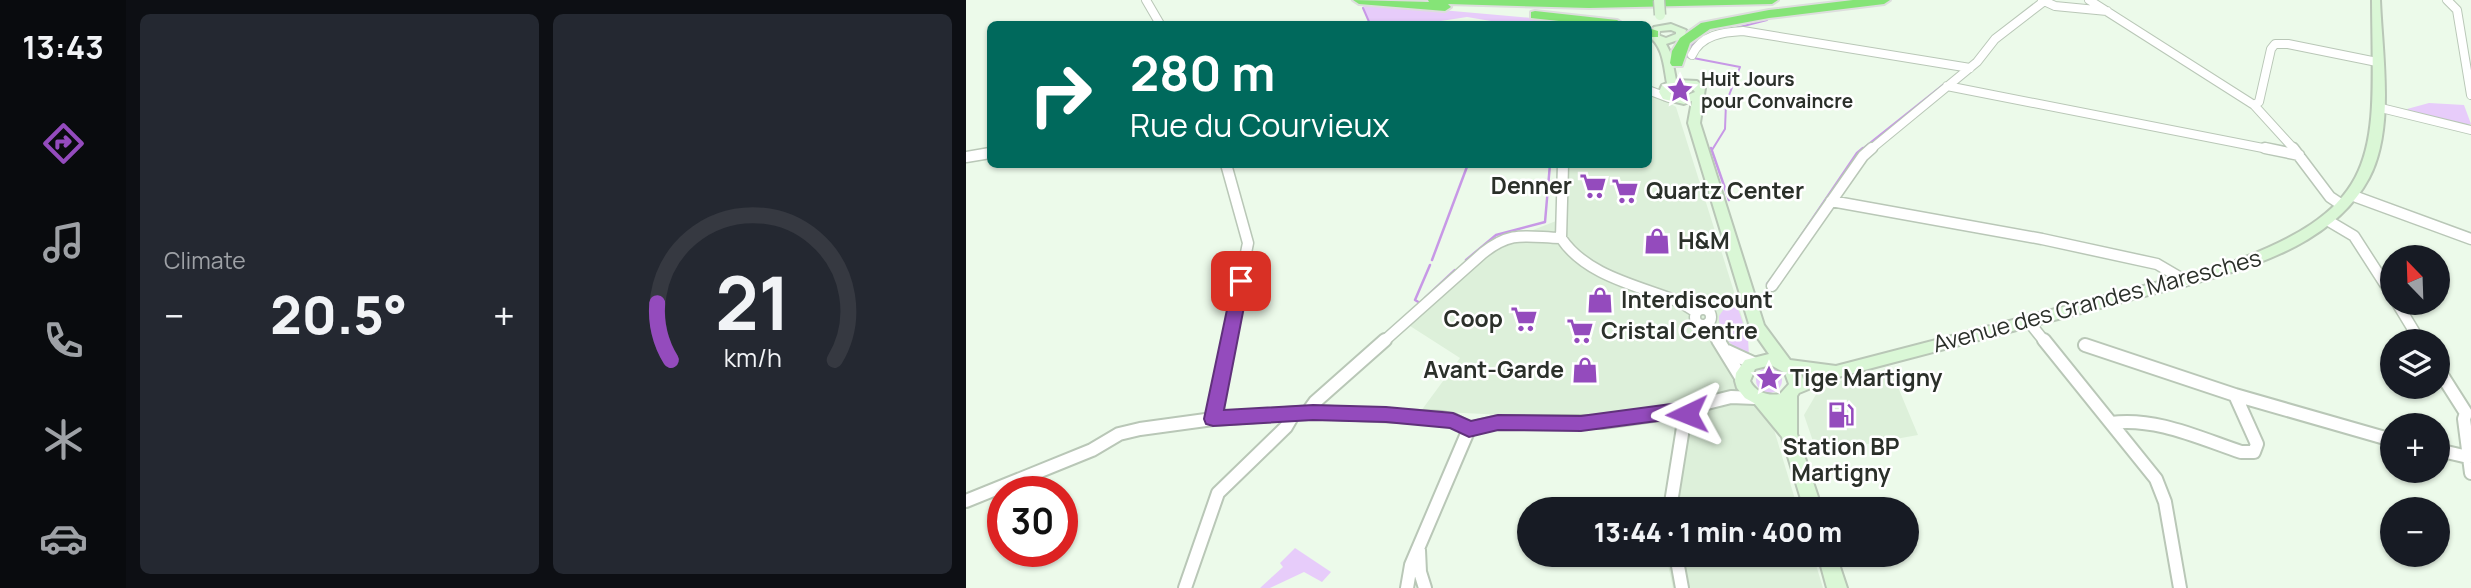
<!DOCTYPE html>
<html lang="en">
<head>
<meta charset="utf-8">
<style>
  body { margin:0; font-family:Manrope,sans-serif; background:#242831; color:#f1f3f6; height:100vh; display:flex; flex-direction:column; font-size:26px; white-space:nowrap }
  * { box-sizing:border-box; margin:0 }
  p { font-size:23px; color:#9ea1a6 }
  .icon { flex:none; width:38px; height:38px; fill:none; stroke:currentColor; stroke-width:2; stroke-linecap:round; stroke-linejoin:round }
  .map { position:relative; flex:1; overflow:hidden }
  .drawer { display:flex; flex-direction:column; gap:14px; padding:14px; background:#0d0f14; width:840px }
  .drawer>* { flex:none }
  .top-card { position:absolute; left:21px; top:21px; width:665px; height:147px; border-radius:10px; box-shadow:0 2px 5px #0004; background:#00695c; color:#fff; overflow:hidden }
  .needle { width:46px; rotate:337deg }
  .buttons { position:absolute; left:1414px; top:245px; display:grid; gap:14px }
  .buttons a { display:grid; place-items:center; width:70px; height:70px; border-radius:50%; background:#171b24; box-shadow:0 2px 5px #0004; font-size:35px }
  .speed { position:absolute; left:21px; top:476px; display:flex; gap:14px; font-size:35px; font-weight:700; text-align:center }
  .speed>* { display:grid; place-content:center; width:91px; height:91px; border-radius:50%; background:#171b24; box-shadow:0 2px 5px #0004; line-height:1 }
  .speed .limit { border:10px solid #d22; background:#fff; color:#111 }
  .pin { position:absolute; display:grid; place-items:center; width:60px; height:60px; color:#fff; margin:-30px; border-radius:14px; box-shadow:0 4px 10px #0006 }
  .me { position:absolute; width:77px; margin:-38px; rotate:268deg; stroke-linejoin:round; filter:drop-shadow(0 0 5px #0008) }
  .turn { display:flex; align-items:center; gap:24px; height:147px; padding:0 28px; font-size:32px }
  .turn .icon { width:91px; height:91px; stroke-width:2.5 }
  .turn b { display:block; font-size:49px; line-height:60px }
  .big { font-size:52px; font-weight:800; line-height:1.1 }
  .drawer .tile { flex:1; display:flex; flex-direction:column; justify-content:center; gap:10px; min-width:0; padding:0 24px; border-radius:10px; background:#242831 }
  .drawer .dial { align-items:center; gap:0 }
  .dial svg { height:182px; overflow:visible; fill:none; stroke:#363941; stroke-width:7; stroke-linecap:round; text-anchor:middle }
  .dial text { fill:#f1f3f6; stroke:none }
  .heat { display:flex; justify-content:space-between; align-items:center; font-size:38px; direction:ltr }
  .drawer .tiles { flex:1; display:grid; gap:14px; grid-template-columns:repeat(2,1fr) }
  .trip { position:absolute; left:551px; top:497px; width:402px; height:70px; border-radius:35px; background:#171b24; box-shadow:0 2px 5px #0004; font-weight:800; line-height:70px; text-align:center }
  main { display:flex; flex:1; min-height:0 }
  .dock { display:flex; flex-direction:column; width:126px; justify-content:space-around; align-items:center; background:#090b0e; color:#9ea1a6 }
  .dock .icon { width:49px; height:49px }
  .dock .on { color:#944bbd }
  .dock b { font-size:32px; color:#f1f3f6 }
  .map>svg:first-child { display:block }
  .built { fill:#ddf0da }
  .green { fill:#e7ccfa }
  .lines { fill:none; stroke-linecap:round; stroke-linejoin:round }
  .stream-far1 { stroke:#c798e6; stroke-width:2 }
  .stream { stroke:#c798e6; stroke-width:2.5 }
  .street-far2-casing { stroke:#b9c7b7; stroke-width:10 }
  .street-far1-casing { stroke:#b9c7b7; stroke-width:13 }
  .street-casing { stroke:#b9c7b7; stroke-width:16 }
  .secondary-casing { stroke:#b9c7b7; stroke-width:4 }
  .highway-casing { stroke:#dddedd; stroke-width:4 }
  .street-far2 { stroke:#fff; stroke-width:8 }
  .street-far1 { stroke:#fff; stroke-width:10 }
  .street { stroke:#fff; stroke-width:12 }
  .secondary { fill:#daf7d6; fill-rule:evenodd }
  .highway { fill:#85e477; fill-rule:evenodd }
  .secondary-bridge-casing { stroke:#b9c7b7; stroke-width:13; stroke-linecap:butt }
  .secondary-bridge { stroke:#daf7d6; stroke-width:10 }
  .route { fill:#944bbd; stroke:#60317b; stroke-width:2 }
  .labels { text-anchor:middle; stroke-width:5; stroke-linejoin:round; paint-order:stroke }
  .far-poi-label { font-size:19px; font-weight:bold; fill:#2b302a; stroke:#fff; text-anchor:start }
  .poi-label { font-size:23px; font-weight:bold; fill:#2b302a; stroke:#fff; text-anchor:start }
  .street-label { font-size:23px; fill:#2b302a; stroke:#fff }
</style>
</head>
<body>
<main>
<nav class="dock">
<b>13:43</b>
<svg class="icon on" aria-label="directions" viewBox="0 0 24 24"><path d="M12 3l9 9-9 9-9-9zM9 14v-3h6M13 9l2 2-2 2"/></svg>
<svg class="icon" aria-label="music" viewBox="0 0 24 24"><path d="M9 18V5l10-2v13"/><circle cx="6" cy="18" r="3"/><circle cx="16" cy="16" r="3"/></svg>
<svg class="icon" aria-label="phone" viewBox="0 0 24 24"><path d="M5 4h4l2 5-3 2q2 4 5 5l2-3 5 2v4C11 20 4 13 5 4z"/></svg>
<svg class="icon" aria-label="climate" viewBox="0 0 24 24"><path d="M12 3v18M4 7l16 10M4 17L20 7"/></svg>
<svg class="icon" aria-label="car" viewBox="0 0 24 24"><path d="M5 17H2v-5l4-1 3-4h7l3 4 3 1v5h-3M9 17h6M6 11h13"/><circle cx="7" cy="17" r="2"/><circle cx="17" cy="17" r="2"/></svg>
</nav>
<section class="drawer">
<div class="tiles">
<div class="tile"><p>Climate</p>
<div class="heat"><a>−</a><b class="big">20.5°</b><a>+</a></div>
</div>
<div class="tile dial"><svg viewBox="0 0 100 80">
<path d="M14 69A42 42 0 1 1 86 69"/>
<path d="M14 69A42 42 0 0 1 8 44" stroke="#944bbd"/>
<text x="50" y="56" font-size="32" font-weight="700">21</text>
<text x="50" y="72" font-size="11">km/h</text>
</svg></div>
</div>
</section>
<div class="map">
<svg width="1505" height="588" viewBox="0 0 1505 588">
  <rect width="100%" height="100%" fill="#ecfaea"/>
  <!-- built -->
  <path class="built" d="M683,95L694,97L710,107L781,333L782,360L769,386L802,410L832,509H701L709,423L455,411L494,358L441,324L534,243L590,221L592,165L682,164Z
    M924,368L952,435L851,453L838,415L855,386Z
    M700,555H847L857,588H707Z"/>
  <!-- green -->
  <path class="green" d="M396,3L634,24H543L501,17L455,24H403Z
    M1463,103L1498,105L1505,124L1493,125L1445,113L1441,109Z
    M767,294L782,338L783,356C767,348 752,335 753,316L760,306L767,303Z
    M790 380a13 13 0 1 1 26 0a13 13 0 1 1-26 0Z
    M329,548L365,572L356,582L338,572L304,588H294L317,567L314,563Z"/>
  <g class="lines">
    <!-- stream-far1 -->
    <path class="stream-far1" d="M397,8L404,24
      M762,30L801,20
      M735,38L724,47L722,57L774,67L760,103L759,129L746,150
      M895,150L978,84"/>
    <!-- stream -->
    <path class="stream" d="M745,148L763,200
      M824,252L891,153L897,148
      M466,260L502,164
      M500,260L530,235L579,222L584,164
      M801,284L808,275
      M459,298L489,270
      M454,303L449,300L464,265"/>
    <!-- street-far2 casing -->
    <g class="street-far2-casing">
      <path id="street-far2" d="M180,0L194,24
        M1076,0L1089,6L1141,11
        M1123,0L1288,105L1329,150
        M1481,0L1491,10L1505,95
        M726,55C735,35 757,32 777,31L1004,68
        M981,86L1307,150
        M682,90L703,98
        M1288,105L1293,102L1305,49L1309,44H1322L1411,62
        M1411,107L1505,130
        M904,150L1011,62L1029,39L1077,2"/>
    </g>
    <!-- street-far1 casing -->
    <g class="street-far1-casing">
      <path id="street-far1" d="M1299,148L1333,155
        M1327,148L1364,197L1376,205
        M0,157L24,153
        M260,164L282,243L262,342
        M1385,195L1505,239
        M865,201L1076,239L1191,264L1220,281
        M1361,220L1388,236L1426,295
        M595,238L597,164
        M806,286L897,156L906,148
        M1431,303L1454,341
        M729 317a8 8 0 1 1 16 0a8 8 0 1 1-16 0Z
        M1063,322L1079,342
        M742,323L753,342
        M417,342L517,253C546,230 560,237 595,238C621,277 675,286 716,303L730,312"/>
    </g>
    <!-- street casing -->
    <g class="street-casing">
      <path id="street" d="M752,340L776,379
        M1078,340L1190,479L1199,502L1214,588
        M1119,345L1269,395
        M761,351L787,363
        M1472,369L1500,413L1498,419L1505,473
        M341,413L349,402L419,340
        M247,419L263,340
        M1145,423C1190,417 1233,438 1275,452H1288L1291,444L1269,395L1426,440
        M1472,450L1502,457
        M0,501L126,450L153,434L174,429L247,419L347,412L476,418L487,420L503,429L532,422H636L701,413L765,397L789,398
        M704,509L720,409
        M453,550L454,572L459,588
        M710,555L716,588
        M219,588L252,493L320,427L327,415
        M441,588L445,565L503,429"/>
    </g>
    <!-- secondary casing -->
    <g class="secondary-casing">
      <path id="secondary" d="M1406,0H1414C1416,54 1429,129 1403,178C1387,208 1360,230 1330,246C1274,275 1210,287 1149,304C1057,328 965,353 872,377L833,393L831,396V434L856,509H838L816,437L788,403L779,398L771,388L769,381L770,373L779,360L803,354L784,327L722,123L726,101L718,104L697,99L693,92L696,85L701,83C698,67 697,45 682,36L688,27L705,24L720,30L718,38L700,44L705,54L710,80L731,81L739,88L734,123L798,325L824,360L870,366L1258,265C1422,207 1407,153 1406,0ZM705,30L710,32V34L700,38L692,35L694,31ZM714,85L724,86L729,92L717,97L705,95L704,89ZM805,365L819,373L823,384L814,394C802,396 790,393 784,381L789,369ZM835,373L847,375L837,379Z
        M852,555H870L881,588H861Z"/>
    </g>
    <!-- highway casing -->
    <g class="highway-casing">
      <path id="highway" d="M387,0L463,2L462,0H812L806,4L623,8L482,4L485,7L479,11L393,4Z
        M887,0H924L918,4L803,18L744,29L724,43L716,66H706L704,63L706,51L714,38L735,23L803,10Z
        M569,11L651,20L657,24H621L565,18V12Z
        M682,28L692,31V37H682Z"/>
    </g>
    <!-- street-far2 -->
    <use href="#street-far2" class="street-far2"/>
    <!-- street-far1 -->
    <use href="#street-far1" class="street-far1"/>
    <!-- street -->
    <use href="#street" class="street"/>
    <!-- secondary -->
    <use href="#secondary" class="secondary"/>
    <!-- highway -->
    <use href="#highway" class="highway"/>
    <!-- secondary-bridge casing -->
    <g class="secondary-bridge-casing">
      <path id="secondary-bridge" d="M693,0L694,15"/>
    </g>
    <!-- secondary-bridge -->
    <use href="#secondary-bridge" class="secondary-bridge"/>
  </g>
  <!-- route -->
  <path class="route" d="M275,276L283,281L258,410L347,405L420,407L487,413L505,421L532,415L615,416L720,402L727,404L730,414L727,419L721,421L714,418L615,431L532,430L503,437L484,428L420,422L347,420L247,426L240,424L238,419L267,281Z"/>
  <!-- icons -->
  <defs>
    <g id="sight-bare" transform="scale(2.1)"><path d="M0-6L1.8-2.2L6-1.7L2.9 1.2L3.7 5.4L0 3.3L-3.7 5.4L-2.9 1.2L-6-1.7L-1.8-2.2Z" fill="#944bbd" stroke="#fff" stroke-width="2.5" paint-order="stroke"/></g>
    <g id="supermarket-bare" transform="scale(2.1)"><path d="M-6-5.5h2.5l.6 2H6L4.5 2H-2.5L-4.4-4H-6ZM-1.5 3.2a1.3 1.3 0 1 0 .1 0ZM3 3.2a1.3 1.3 0 1 0 .1 0Z" fill="#944bbd" stroke="#fff" stroke-width="2.5" paint-order="stroke"/></g>
    <g id="shop-bare" transform="scale(2.1)"><path d="M-5-2.5h2.3a2.7 3.5 0 0 1 5.4 0H5L5.5 6h-11ZM-1.5-2.5h3a1.5 2.3 0 0 0-3 0Z" fill="#944bbd" stroke="#fff" stroke-width="2.5" paint-order="stroke"/></g>
    <g id="fuel-bare" transform="scale(2.1)"><path d="M-5.5-6h7V0h2V4h1.3V-2.5L3-4.5l.8-.8L6-3V5H2.5V1h-1V6h-7ZM-4.2-4.7v3.2H.2V-4.7Z" fill="#944bbd" stroke="#fff" stroke-width="2.5" paint-order="stroke"/></g>
  </defs>
  <g fill-rule="evenodd">
    <use href="#sight-bare" x="714" y="90"/>
    <use href="#supermarket-bare" x="627" y="186"/>
    <use href="#supermarket-bare" x="659" y="191"/>
    <use href="#shop-bare" x="691" y="241"/>
    <use href="#shop-bare" x="634" y="300"/>
    <use href="#supermarket-bare" x="558" y="319"/>
    <use href="#supermarket-bare" x="614" y="331"/>
    <use href="#shop-bare" x="619" y="370"/>
    <use href="#sight-bare" x="803" y="378"/>
    <use href="#fuel-bare" x="875" y="415"/>
  </g>
  <g class="labels">
    <!-- far-poi labels -->
    <g class="far-poi-label">
      <text x="735" y="86">Huit Jours<tspan x="735" dy="22">pour Convaincre</tspan></text>
    </g>
    <!-- poi labels -->
    <g class="poi-label">
      <text x="606" y="194" text-anchor="end">Denner</text>
      <text x="680" y="199">Quartz Center</text>
      <text x="712" y="249">H&amp;M</text>
      <text x="655" y="308">Interdiscount</text>
      <text x="537" y="327" text-anchor="end">Coop</text>
      <text x="635" y="339">Cristal Centre</text>
      <text x="598" y="378" text-anchor="end">Avant-Garde</text>
      <text x="824" y="386">Tige Martigny</text>
      <text x="875" y="455" text-anchor="middle">Station BP<tspan x="875" dy="26">Martigny</tspan></text>
    </g>
    <!-- street labels -->
    <g class="street-label">
      <text transform="translate(1131 301) rotate(-15)" y="8">Avenue des Grandes Maresches</text>
    </g>
  </g>
</svg>
<div class="buttons">
<a><svg class="needle" viewBox="-14 -14 28 28"><path d="M0-13l5 13h-10z" fill="#e53935"/><path d="M0 13l5-13h-10z" fill="#9ea1a6"/></svg></a>
<a><svg class="icon" aria-label="layers" viewBox="0 0 24 24"><path d="M12 4l9 5-9 5-9-5zM3 14l9 5 9-5"/></svg></a>
<a>+</a>
<a>−</a>
</div>
<div class="speed"><div class="limit">30</div></div>
<div class="pin" style="left:275px;top:281px;background:#d93025"><svg class="icon" aria-label="arrive" viewBox="0 0 24 24"><path d="M6 21V4h12l-3 4 3 4H6"/></svg></div>
<svg class="me" style="left:721px;top:414px" viewBox="-20 -20 40 40"><path d="M0-17L14 15 0 8-14 15z" fill="#944bbd" stroke="#fff" stroke-width="4"/></svg>
<div class="trip">13:44 · 1 min · 400 m</div>
<div class="top-card">
<div class="turn"><svg class="icon" aria-label="right" viewBox="0 0 24 24"><path d="M7 20v-9h11M14 6l5 5-5 5"/></svg><div><b>280 m</b>Rue du Courvieux</div></div>
</div>
</div>
</main>
</body>
</html>
